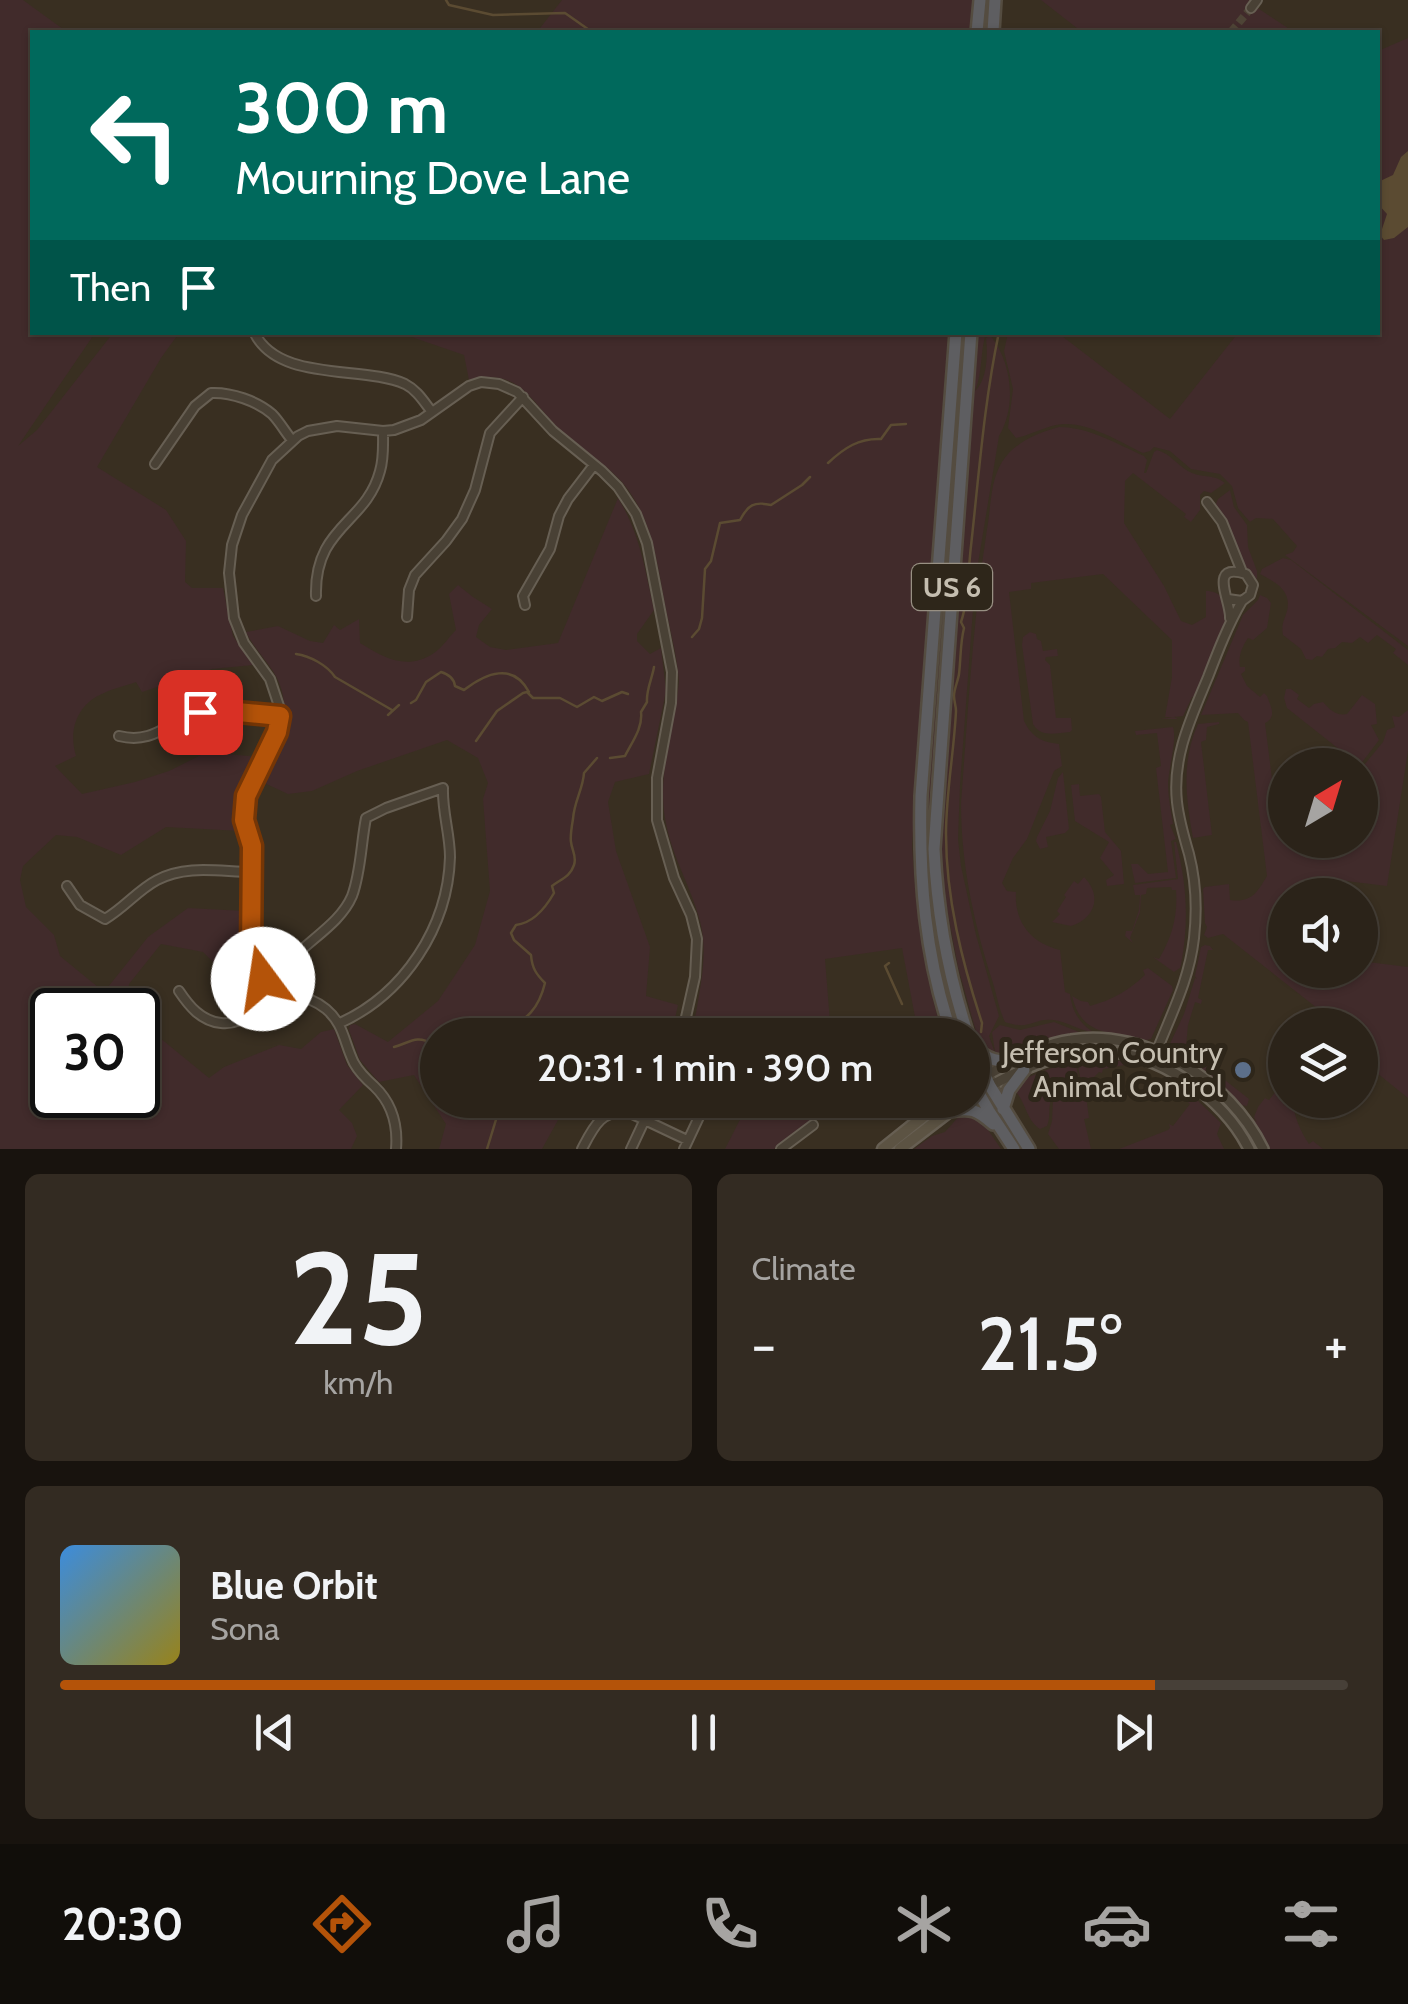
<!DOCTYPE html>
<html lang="en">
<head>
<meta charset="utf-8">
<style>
  body { margin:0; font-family:Cabin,sans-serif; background:#332b22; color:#f1f3f6; height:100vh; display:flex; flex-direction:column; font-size:38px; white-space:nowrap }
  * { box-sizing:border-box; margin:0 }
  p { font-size:32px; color:#a6a4a2 }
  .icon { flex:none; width:55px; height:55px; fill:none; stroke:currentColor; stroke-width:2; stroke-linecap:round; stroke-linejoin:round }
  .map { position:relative; height:1149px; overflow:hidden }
  .panel { display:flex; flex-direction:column; gap:25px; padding:25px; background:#18130e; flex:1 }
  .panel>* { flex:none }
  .banner { position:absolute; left:30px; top:30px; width:1350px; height:305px; border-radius:0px; box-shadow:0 2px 8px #0004,0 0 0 2px #474038; background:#00695c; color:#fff; overflow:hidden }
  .needle { width:65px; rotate:38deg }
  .buttons { position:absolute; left:1268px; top:748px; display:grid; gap:20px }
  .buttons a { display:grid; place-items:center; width:110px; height:110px; border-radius:50%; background:#2b2319; box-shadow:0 2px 8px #0004,0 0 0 2px #474038; font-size:50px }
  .speed { position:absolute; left:30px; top:988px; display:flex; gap:20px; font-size:50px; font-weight:700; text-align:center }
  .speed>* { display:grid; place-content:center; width:130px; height:130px; border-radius:50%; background:#2b2319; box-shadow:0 2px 8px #0004,0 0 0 2px #474038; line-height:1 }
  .speed .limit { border:5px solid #111; border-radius:15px; background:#fff; color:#111 }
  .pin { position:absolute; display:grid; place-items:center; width:85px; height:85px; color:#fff; margin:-42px; border-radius:20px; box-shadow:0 5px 15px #0006 }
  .me { position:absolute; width:110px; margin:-55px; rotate:346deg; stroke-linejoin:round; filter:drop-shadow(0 0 8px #0008) }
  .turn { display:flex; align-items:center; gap:35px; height:210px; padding:0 40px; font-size:45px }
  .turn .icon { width:130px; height:130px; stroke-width:2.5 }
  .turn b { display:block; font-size:70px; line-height:85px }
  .then { display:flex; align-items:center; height:95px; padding:0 40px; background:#0003; gap:20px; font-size:38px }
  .big { font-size:75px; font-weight:600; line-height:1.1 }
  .panel .tile { flex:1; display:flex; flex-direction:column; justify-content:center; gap:15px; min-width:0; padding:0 35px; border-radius:15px; background:#332b22 }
  .panel .dial { align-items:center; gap:0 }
  .dial b { font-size:130px; line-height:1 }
  .song { display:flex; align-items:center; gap:30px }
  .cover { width:120px; height:120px; border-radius:15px; background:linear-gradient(135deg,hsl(210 70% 55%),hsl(50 70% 35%)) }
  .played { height:10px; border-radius:5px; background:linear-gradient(90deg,#b45309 85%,#474038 85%) }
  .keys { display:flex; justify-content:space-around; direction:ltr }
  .heat { display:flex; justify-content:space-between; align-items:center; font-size:55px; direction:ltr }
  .panel .tiles { flex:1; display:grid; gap:25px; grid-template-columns:1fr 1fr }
  .tile:last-child { grid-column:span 2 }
  .trip { position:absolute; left:420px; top:1018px; width:570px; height:100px; border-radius:50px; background:#2b2319; box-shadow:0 2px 8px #0004,0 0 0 2px #474038; font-weight:600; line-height:100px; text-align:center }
  .tab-bar { display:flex; height:160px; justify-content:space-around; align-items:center; background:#110e0a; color:#a6a4a2 }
  .tab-bar .icon { width:70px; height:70px }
  .tab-bar .active { color:#b45309 }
  .tab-bar b { font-size:45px; color:#f1f3f6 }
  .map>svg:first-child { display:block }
  .green { fill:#412b2b }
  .water { fill:#5b4b32 }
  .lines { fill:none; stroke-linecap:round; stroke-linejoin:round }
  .stream { stroke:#5b4b32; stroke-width:2.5 }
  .minor-tunnel { stroke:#4e4436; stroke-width:8; stroke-dasharray:8 4; stroke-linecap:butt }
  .minor-casing { stroke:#675f53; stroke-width:12 }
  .tertiary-casing { stroke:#675f53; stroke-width:14 }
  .secondary-casing { stroke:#675f53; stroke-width:15 }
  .trunk-casing { stroke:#544c40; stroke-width:16 }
  .minor { stroke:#494135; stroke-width:8 }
  .tertiary { stroke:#494135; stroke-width:9 }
  .secondary { stroke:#5c5343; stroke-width:10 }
  .trunk { stroke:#5e5e61; stroke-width:11 }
  .route-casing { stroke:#753606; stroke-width:25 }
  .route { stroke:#b45309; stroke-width:18 }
  .service-dot { fill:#5c6f8a; stroke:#2e261a; stroke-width:4 }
  .labels { text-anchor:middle; stroke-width:10; stroke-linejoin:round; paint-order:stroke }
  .shield { fill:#2e261a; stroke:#989083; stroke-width:2.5 }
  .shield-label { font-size:28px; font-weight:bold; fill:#c5beb0 }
  .poi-label { font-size:30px; fill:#c5beb0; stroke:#2e261a; text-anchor:end }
</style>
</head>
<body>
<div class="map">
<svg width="1408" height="1149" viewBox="0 0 1408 1149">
  <rect width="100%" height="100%" fill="#392f21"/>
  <!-- green -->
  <path class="green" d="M0,0H23L67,32H32V332L95,333L18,446L37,430L113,333H179L161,358L97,467L166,510L186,541L185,582L192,588H223L233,636L253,665L212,669L142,692L136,682C125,686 114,688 104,693C77,704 68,730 76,756L55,766L82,794L135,782L169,771L207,752L259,757C245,782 236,802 241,831L166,827L121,855L77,837L56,835L23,866L20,880L26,907L54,935L60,956L104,992L148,937L188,908L245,911L243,952L246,966L225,974L203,952L161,944L129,984L127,1010H52V1095H138V1020L209,1078L224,1067L279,1045L301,1049L321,1032L334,1029L347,1065L363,1085L339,1110L352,1123L357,1136L351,1149H0Z
    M562,0H973L971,32H537Z
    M1041,0H1249L1248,4L1253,5L1294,32H1228L1222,28L1218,32H1082Z
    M1408,38V646L1285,555L1293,552L1297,546L1273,519L1256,518L1250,522L1238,508L1232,486L1220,474L1191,469L1170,451L1154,447L1150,451L1143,453C1118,441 1084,419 1056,425C1042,428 1030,435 1016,438L1008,428L1013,389L1004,351L1008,333H1058L1170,419L1238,333L1378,332V51Z
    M400,333H948L912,845C916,910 923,972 943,1035H922L916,1022L902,948L825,959L831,1035H688C690,1027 694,1021 696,1013C701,983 708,952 700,921C690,883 669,853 664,811C659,767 675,725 679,681C677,655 670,630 665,605C657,561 652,517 622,482C603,461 577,447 557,427C528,396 517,368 469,380L464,355Z
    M978,333H986C980,351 983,372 975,391C987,380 988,355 986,338L990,335C1012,362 1017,406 999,436L975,582L960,785L958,839L961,866L976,935L999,1016L989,1036L994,1050L992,1057L980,1046L958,967L945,898L941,844Z
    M958,353H963L931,851L963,1035H959L956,1026L930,934L924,821Z
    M1059,427C1089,427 1117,444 1144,456L1147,460L1144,473H1146L1154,452L1157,450C1172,454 1179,468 1192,473C1204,478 1214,474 1225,483L1211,493L1204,491L1200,495V510L1191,522L1184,517L1186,514L1133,473L1125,481L1124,523L1164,586L1181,621L1192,625L1206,617V591C1221,591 1226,601 1229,614L1198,691L1194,697H1192L1183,716L1174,717L1178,719H1161L1174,717H1165L1172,677V640L1103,574L1031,583V589L1009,592L1024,721C1032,737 1041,742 1059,744L1062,766L1054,771L1027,839L1013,858L1002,883L1007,891L1016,892C1014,922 1031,943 1060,950L1065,992L1070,994C1072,1011 1079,1023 1093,1032C1079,1031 1067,1021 1053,1020C1033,1018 1030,1031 1005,1022C999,1010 997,996 993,983C974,924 961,865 961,803C968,711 973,620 987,529C991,508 990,481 1002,462C1015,442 1037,433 1059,427Z
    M1230,490L1234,507L1247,525L1248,547L1257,571V579L1242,566L1230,529L1216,504L1218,499Z
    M618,498C640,534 645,569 654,610L637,634V641L650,654L661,648L666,691L649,774L615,782L608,802L616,851L650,947L646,996L678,1005L674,1023L679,1025L676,1035H438V1100H569L542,1149H439L446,1124L414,1075L379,1082L360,1060L349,1030L350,1025L355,1024L388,1042L438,1001L475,945L490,891L483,799L488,783L478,758L447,740L357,771L312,791L288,794L260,781C278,745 297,710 273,671C264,658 253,646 246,632L278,626L310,641L323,643L334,625L340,630L359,619L360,643C384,658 407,671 434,653C442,648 449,637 456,630L449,594L458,585L473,597L492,609L479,625L476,637L490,647L506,650L558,643Z
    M1283,558L1291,560L1408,650V665L1393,653L1396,649L1377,635L1368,643L1360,637L1352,643L1342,642L1335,648L1328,649L1322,657L1317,656L1312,660L1306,659L1301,649L1283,635C1281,624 1284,621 1287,611C1292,590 1275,582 1260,574L1262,569Z
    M1260,595L1267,598L1271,603L1267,628L1253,640L1248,638C1242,647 1238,656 1240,667H1245V671L1241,674L1247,686L1260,697L1264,693L1267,696C1271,707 1277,717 1265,723L1272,779L1276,780L1277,784L1273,786L1278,827H1284L1285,840H1360V770L1383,742L1387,730L1395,727L1392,716L1399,717L1408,710V751L1387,886L1346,881L1343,895H1285V970H1360V961L1408,967V1098L1377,1073L1379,1068L1360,1053V1025H1331L1317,1008L1223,934L1208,938L1204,935L1207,927L1205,923L1203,889L1205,887L1229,884L1230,900C1251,903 1257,893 1267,876L1248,722L1244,720L1238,713L1201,715L1243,615L1258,600Z
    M1030,632L1036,634L1037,639L1041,641L1043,651L1057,649L1058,656L1046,657L1045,660L1050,665L1056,718H1071L1072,730L1070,732C1056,733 1041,738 1033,724L1022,645L1023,637Z
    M1286,689H1291L1299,695L1297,699L1309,708L1314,704L1323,702C1330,710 1336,716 1347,714L1362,695L1375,704L1377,724L1371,725L1379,740L1360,765H1352L1354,761L1287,708L1284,698Z
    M1219,722V724L1207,727L1206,740L1201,742L1212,835L1193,838C1186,799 1181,761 1198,724Z
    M1173,727C1177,740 1169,767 1168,783C1168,797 1171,811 1173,824L1170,825L1176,839L1171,841L1176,878L1135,883L1131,864H1138L1148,874L1168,872L1156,768L1161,766L1157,733L1136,735L1135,731Z
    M1063,772L1069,829L1065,833L1046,837L1048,847L1040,849L1036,841L1037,837L1050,811L1058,778Z
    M1079,784L1080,796L1099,794L1101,797L1105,832L1121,851L1124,884L1107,886L1106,880L1114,875L1100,858L1109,842L1075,821L1071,785Z
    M1174,842H1176C1187,884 1189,922 1181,965L1180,968L1174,972L1153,957L1159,959C1172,937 1178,916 1176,890H1172L1171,887L1147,888L1146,894L1141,895L1140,912L1130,938L1133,943L1125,936L1126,931H1132L1139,910L1140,895H1135L1133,885L1178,879Z
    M1084,877C1102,895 1096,918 1071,926L1052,922L1060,914L1057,911L1066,897L1064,895L1074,881L1078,884Z
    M1205,945L1210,946L1213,950H1208L1198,998L1202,1000L1201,1004L1195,1002L1188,1025L1186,1046H1191L1193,1055L1249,1099L1247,1106L1241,1105L1222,1086L1168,1048L1184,1014L1195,978L1197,979L1195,976L1201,947Z
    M1148,968L1172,986L1173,990L1151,1039L1146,1040C1112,1031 1082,1038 1072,996L1081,1001L1088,1002L1090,1006C1112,1000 1128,991 1145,975L1143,970Z
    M1054,1022L1084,1034C1067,1036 1050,1037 1035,1043C1021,1049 1011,1057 996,1058L992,1032L1000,1025L1020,1030Z
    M1075,1059C1076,1070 1082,1081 1076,1091L1072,1094L1055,1093C1046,1103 1052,1115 1047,1126L1040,1129C1025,1119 1026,1100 1013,1089L1021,1080Z
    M1086,1060L1123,1061L1139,1064L1137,1067L1132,1068L1130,1064L1103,1069L1102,1073L1099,1072L1090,1081L1093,1084L1086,1096L1089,1118L1084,1119L1091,1149H1059L1048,1134L1052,1121L1053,1099L1057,1095L1072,1096C1088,1088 1078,1077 1078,1064Z
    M1285,1080V1100H1287L1283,1106L1290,1100H1298L1293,1103C1295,1119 1300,1130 1309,1144L1313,1141L1323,1149H1267L1250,1116L1257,1122L1254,1117L1258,1107L1265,1098L1269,1100Z
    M1193,1096L1221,1123L1217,1134L1224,1149H1119L1168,1130L1170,1128L1169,1124L1173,1126L1190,1104L1187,1101Z
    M750,1100H833L821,1113L774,1149H725Z
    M961,1114L980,1118L1001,1149H914L932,1136L945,1132Z"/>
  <!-- water -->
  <path class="water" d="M1408,151V227L1394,238L1384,240L1380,235L1387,214L1378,204V182L1393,175L1401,157Z"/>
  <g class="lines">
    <!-- stream -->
    <path class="stream" d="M446,0L449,5L493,15L565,13L592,32
      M828,463C844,448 859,438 881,439L891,425L906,424
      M692,637L699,629L702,618L705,569L711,561L720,523L740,520C748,505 754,501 771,505L802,485L810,477
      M296,654C310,656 327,665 335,677L392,710
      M411,703L416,700L426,682L441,672C448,674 454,678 455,686L464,690C486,673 513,662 529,692
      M388,715L399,705
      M476,741L497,711L523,693L527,692L533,698H560L577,707L594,697L602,701L622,692L628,694
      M610,758L625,756C632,742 643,728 641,712L647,702C646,690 652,679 654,667
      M889,963L885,966L902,1004
      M981,1032L982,1023C962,962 946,898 946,834C946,793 954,752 956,711C956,706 954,701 954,696C954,689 958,681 959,674C961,658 960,644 964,628L961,622C969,598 968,570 971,546C979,474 984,403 999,332
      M502,1035C525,1019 538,1012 545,983C536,974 532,968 531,955L514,940L511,933L516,925C533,923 546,907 554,893L552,886C561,879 570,877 574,865C577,856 572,851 571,842C570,836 572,825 573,819C574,802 583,789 584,773L597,758
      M525,1035L530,1018
      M394,1047C409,1043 417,1034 432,1044L438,1043
      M487,1149L502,1100"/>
    <!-- minor-tunnel -->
    <path class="minor-tunnel" d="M1231,32L1251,8"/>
    <!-- minor casing -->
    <g class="minor-casing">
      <path id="minor" d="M1251,8L1257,0
        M254,332C278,383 363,365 405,384C417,390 424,402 432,412
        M155,464L195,406L211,393C231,392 257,401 272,414C280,422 285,432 292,440
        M1207,502L1222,522L1242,572
        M316,596C314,526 366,524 380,471C384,458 383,445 383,431
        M1228,599L1242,601L1250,595L1253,585L1246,574C1207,562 1231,601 1230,618
        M525,605L523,596L550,549L559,516L568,499L594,465
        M407,617L409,590L415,575L446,541L462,519L475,490L490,433L523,397
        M119,736C155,745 169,720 201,712C226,706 254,713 280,716
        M67,886L80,905L105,919C124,908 138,890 157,880C187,864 221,872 253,872
        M179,991C189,1006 201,1021 221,1023C256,1027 273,980 293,958C312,938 341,922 352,896C361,872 361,843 366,818L386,808L443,788C442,811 450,834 450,857C448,927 404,994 340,1023
        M1153,1061C1168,1020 1189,983 1194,938C1197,911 1196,881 1189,854C1184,837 1179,820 1177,802C1172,757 1191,718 1208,677C1218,651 1228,625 1242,601
        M396,1149C398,1125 392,1103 374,1086C366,1079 359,1072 354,1063C344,1043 344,1024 326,1009C298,986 260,1000 251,953L253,846L245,820L246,796L277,732L280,709L270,679L244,643L234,618L229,573L232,545L242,515L272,460L298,436L308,431L337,426L383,431L394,430L421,420L469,386L481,382L499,384L517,392L553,431L602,471L618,487L636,514L647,543L672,672L671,703L657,778V820L674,878L691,915L697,939L695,977L682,1035
        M582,1149C593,1128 601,1109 628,1112L687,1140
        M631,1149L654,1100
        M684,1149L707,1100
        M781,1149L813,1125"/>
    </g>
    <!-- tertiary casing -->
    <g class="tertiary-casing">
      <path id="tertiary" d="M985,1076C1013,1062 1040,1044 1071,1040C1147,1028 1230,1081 1263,1149
        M990,1086C1061,1048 1116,1034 1187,1081C1213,1099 1235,1121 1249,1149"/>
    </g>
    <!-- secondary casing -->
    <g class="secondary-casing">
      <path id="secondary" d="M883,1149L944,1100
        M900,1149L964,1100"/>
    </g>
    <!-- trunk casing -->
    <g class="trunk-casing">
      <path id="trunk" d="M977,32L980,0
        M993,32L995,0
        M952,1035C925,957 919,878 921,796L956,332
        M968,1035C948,974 937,913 934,849L971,332
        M973,1046C988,1061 999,1063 1019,1059
        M972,1049L990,1086L1029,1149
        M972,1081L989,1111L1014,1149
        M1003,1109L1009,1090L1024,1070
        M949,1111C972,1108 976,1109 993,1124"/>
    </g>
    <!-- minor -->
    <use href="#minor" class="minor"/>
    <!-- tertiary -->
    <use href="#tertiary" class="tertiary"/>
    <!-- secondary -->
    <use href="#secondary" class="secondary"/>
    <!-- trunk -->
    <use href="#trunk" class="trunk"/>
  </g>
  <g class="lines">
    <!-- route casing -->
    <g class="route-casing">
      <path id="route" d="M200,712L217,710L280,716L277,732L246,796L244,820L252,846L251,953L254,965L263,979"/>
    </g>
    <!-- route -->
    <use href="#route" class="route"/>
  </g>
  <!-- markers -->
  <circle class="service-dot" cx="1243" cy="1070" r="10"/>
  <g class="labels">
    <!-- shield labels -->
    <rect class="shield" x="912" y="564" width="80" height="46" rx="8"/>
    <g class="shield-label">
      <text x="952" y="597">US 6</text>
    </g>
    <!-- poi labels -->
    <g class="poi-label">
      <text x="1223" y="1063">Jefferson Country<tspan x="1223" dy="34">Animal Control</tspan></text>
    </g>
  </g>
</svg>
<div class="buttons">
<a><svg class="needle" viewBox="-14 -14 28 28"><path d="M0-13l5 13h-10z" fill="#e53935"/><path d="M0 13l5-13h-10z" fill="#a6a4a2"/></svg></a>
<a><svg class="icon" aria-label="sound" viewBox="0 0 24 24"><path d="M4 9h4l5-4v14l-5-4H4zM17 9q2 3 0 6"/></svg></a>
<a><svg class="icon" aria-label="layers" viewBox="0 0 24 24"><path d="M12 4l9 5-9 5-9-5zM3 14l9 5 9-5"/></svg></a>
</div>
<div class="speed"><div class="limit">30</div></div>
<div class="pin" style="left:200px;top:712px;background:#d93025"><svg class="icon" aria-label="arrive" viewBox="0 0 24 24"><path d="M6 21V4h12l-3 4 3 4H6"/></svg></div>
<svg class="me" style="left:263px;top:979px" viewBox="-20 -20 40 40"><circle r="19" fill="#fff"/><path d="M0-13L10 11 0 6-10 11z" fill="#b45309"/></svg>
<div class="trip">20:31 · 1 min · 390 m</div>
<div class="banner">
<div class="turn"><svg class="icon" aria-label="left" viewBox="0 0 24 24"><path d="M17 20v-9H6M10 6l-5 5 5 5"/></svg><div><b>300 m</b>Mourning Dove Lane</div></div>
<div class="then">Then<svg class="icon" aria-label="arrive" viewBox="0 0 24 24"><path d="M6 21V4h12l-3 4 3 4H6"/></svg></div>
</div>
</div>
<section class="panel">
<div class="tiles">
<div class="tile dial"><b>25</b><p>km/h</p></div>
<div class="tile"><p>Climate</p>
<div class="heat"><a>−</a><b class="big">21.5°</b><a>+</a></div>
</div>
<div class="tile">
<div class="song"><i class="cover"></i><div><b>Blue Orbit</b><p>Sona</p></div></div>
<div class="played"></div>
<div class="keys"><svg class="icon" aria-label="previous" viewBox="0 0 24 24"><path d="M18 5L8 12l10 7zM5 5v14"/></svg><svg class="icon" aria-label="pause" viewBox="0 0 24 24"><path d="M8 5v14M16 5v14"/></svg><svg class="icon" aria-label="next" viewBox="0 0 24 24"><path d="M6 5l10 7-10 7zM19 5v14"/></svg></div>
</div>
</div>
</section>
<nav class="tab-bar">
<b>20:30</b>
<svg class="icon active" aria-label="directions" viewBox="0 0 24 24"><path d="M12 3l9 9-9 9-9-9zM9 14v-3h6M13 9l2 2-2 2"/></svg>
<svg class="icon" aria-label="music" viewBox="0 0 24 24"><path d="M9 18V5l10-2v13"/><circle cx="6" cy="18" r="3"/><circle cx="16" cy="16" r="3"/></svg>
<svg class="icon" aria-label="phone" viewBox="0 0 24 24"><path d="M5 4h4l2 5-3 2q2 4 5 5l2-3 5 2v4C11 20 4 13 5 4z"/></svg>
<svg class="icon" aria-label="climate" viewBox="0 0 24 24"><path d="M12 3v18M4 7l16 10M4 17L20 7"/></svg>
<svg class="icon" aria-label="car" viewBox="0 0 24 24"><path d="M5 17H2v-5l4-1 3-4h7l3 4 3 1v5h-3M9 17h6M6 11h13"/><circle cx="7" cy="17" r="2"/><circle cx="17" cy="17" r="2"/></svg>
<svg class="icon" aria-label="filters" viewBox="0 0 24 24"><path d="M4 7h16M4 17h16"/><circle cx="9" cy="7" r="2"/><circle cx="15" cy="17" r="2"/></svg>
</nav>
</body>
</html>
